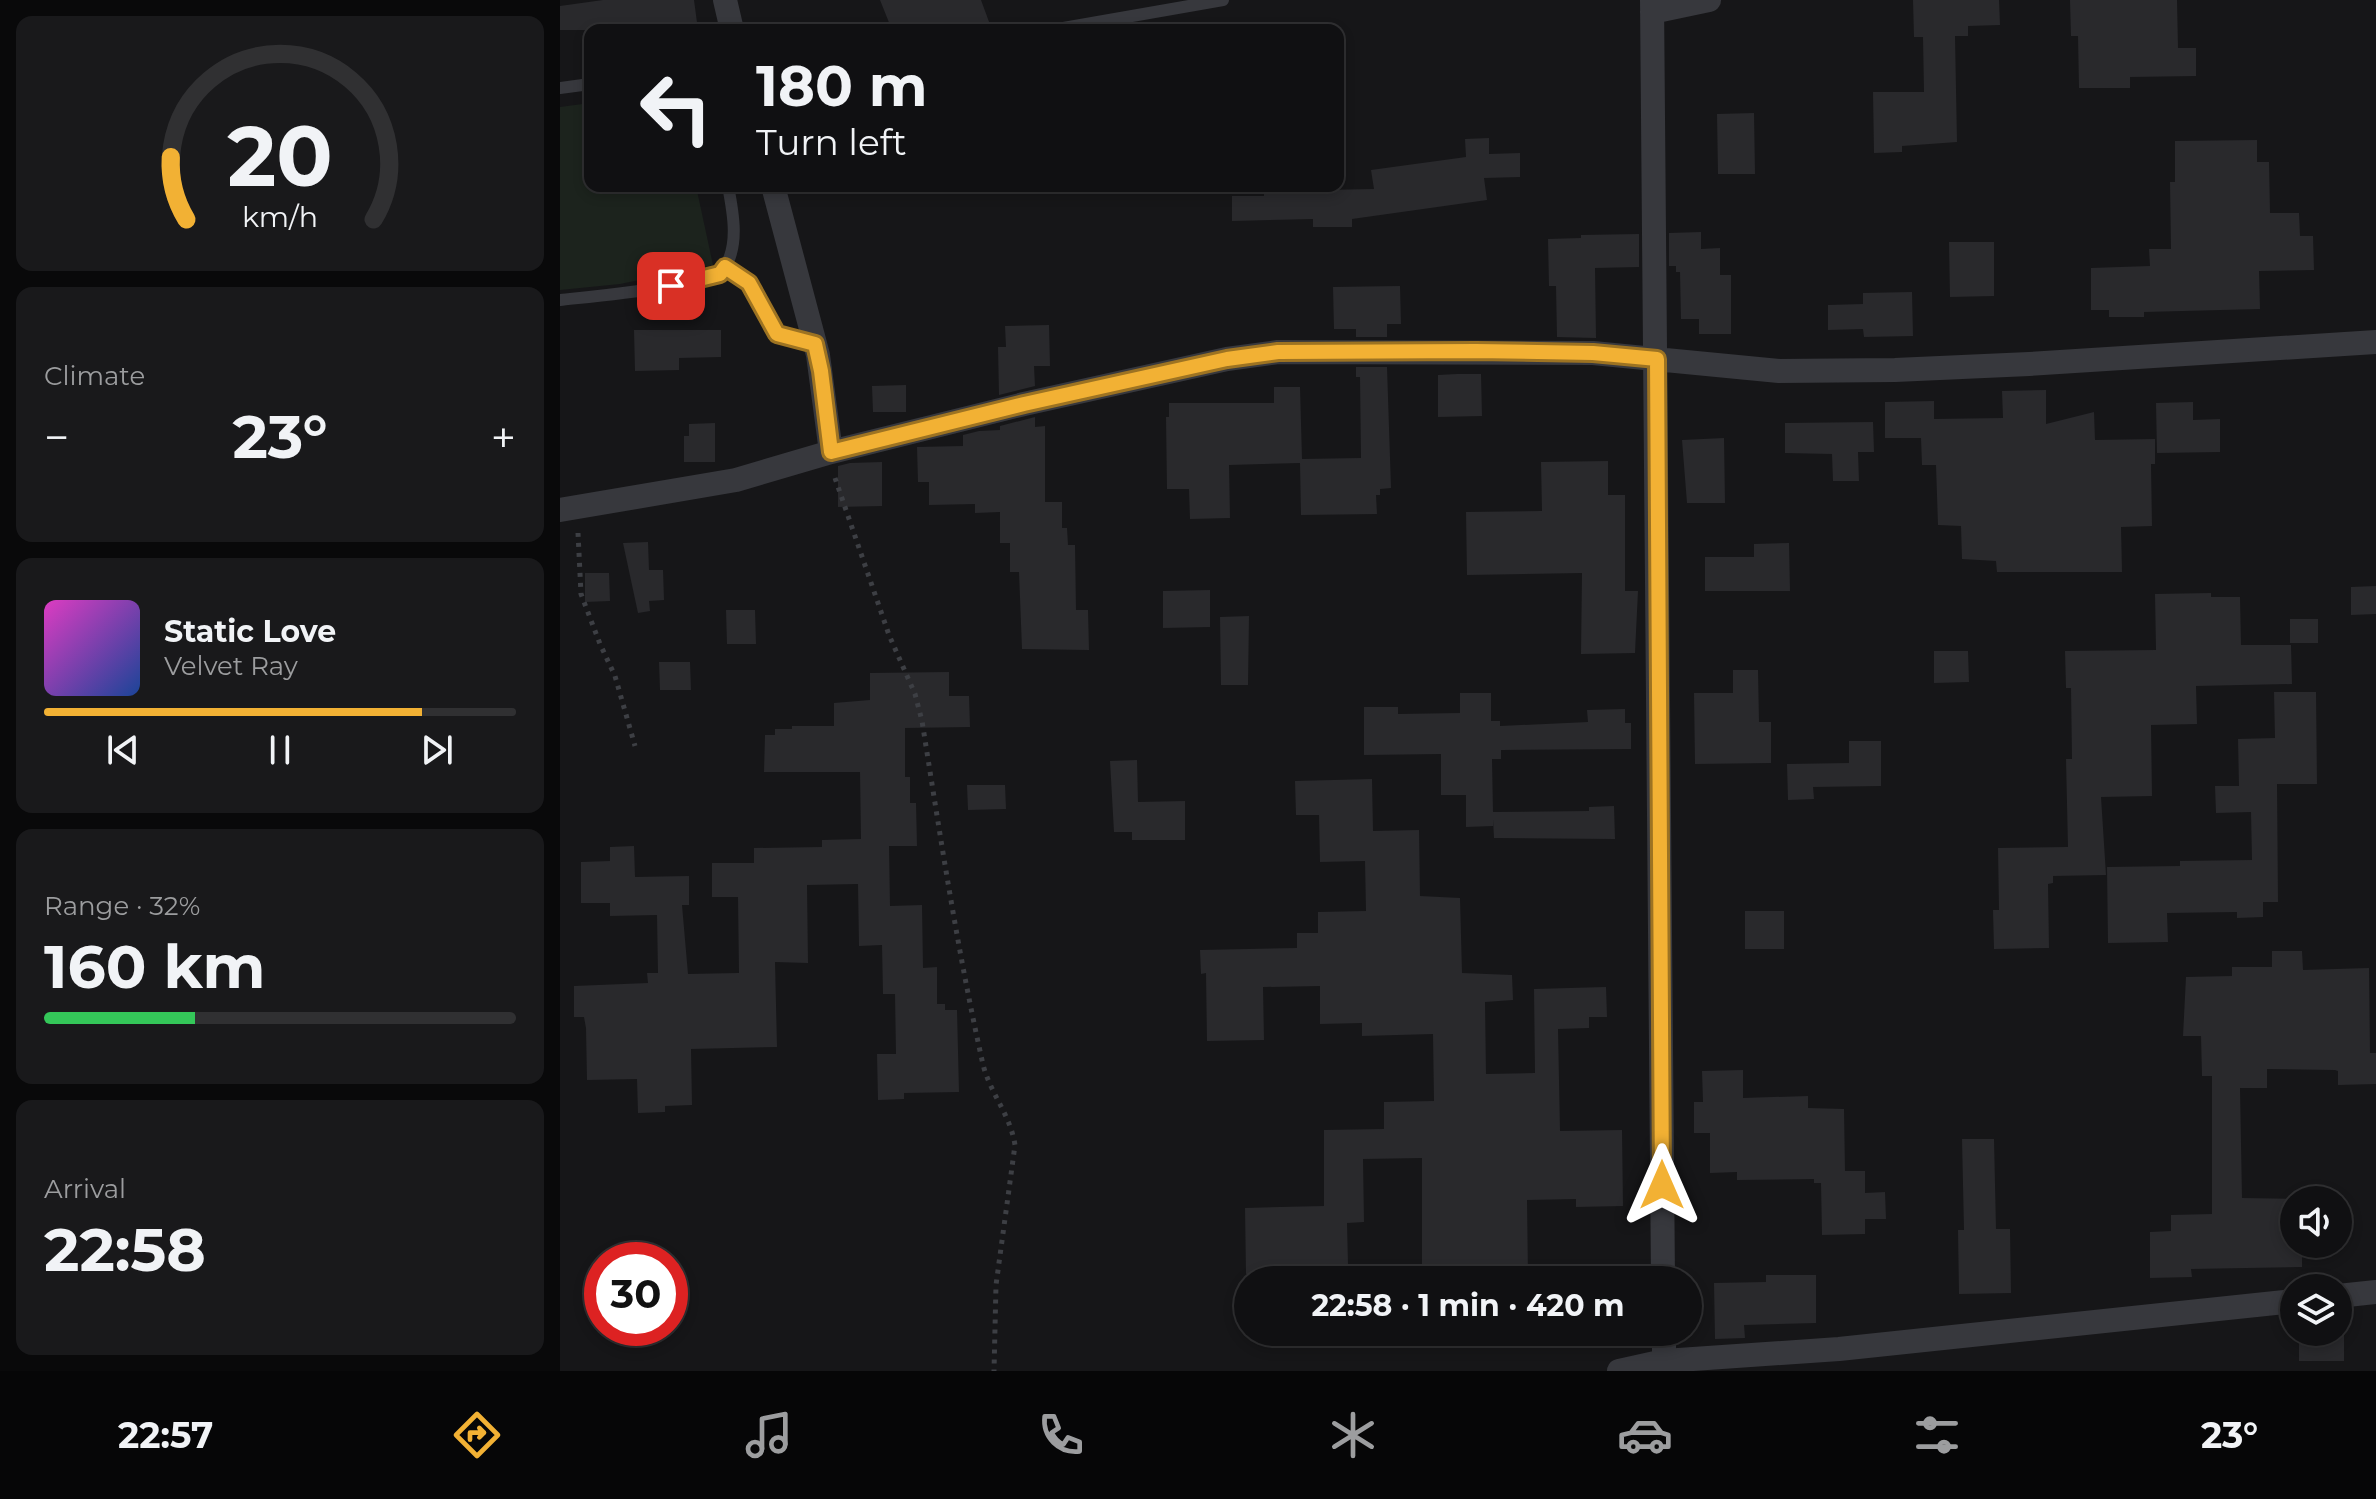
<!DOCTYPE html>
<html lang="en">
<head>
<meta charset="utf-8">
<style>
  body { margin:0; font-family:Montserrat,sans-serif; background:#19191b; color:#f1f3f6; height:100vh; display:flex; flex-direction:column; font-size:30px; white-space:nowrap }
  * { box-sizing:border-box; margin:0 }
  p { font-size:26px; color:#9c9d9f }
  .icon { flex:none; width:44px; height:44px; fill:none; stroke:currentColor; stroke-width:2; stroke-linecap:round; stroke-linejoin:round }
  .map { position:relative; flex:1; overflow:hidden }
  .drawer { display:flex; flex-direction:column; gap:16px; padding:16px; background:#09090a; width:560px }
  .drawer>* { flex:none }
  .top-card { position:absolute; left:24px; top:24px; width:760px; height:168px; border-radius:16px; box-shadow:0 4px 12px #0003,0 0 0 2px #303032; background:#101012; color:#f1f3f6; overflow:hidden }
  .tools { position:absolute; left:1720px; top:1186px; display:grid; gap:16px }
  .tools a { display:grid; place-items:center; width:72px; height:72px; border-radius:50%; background:#101012; box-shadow:0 4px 12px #0003,0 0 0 2px #303032; font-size:40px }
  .speed { position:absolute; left:24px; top:1242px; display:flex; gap:16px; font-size:40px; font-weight:700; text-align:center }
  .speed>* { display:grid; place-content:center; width:104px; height:104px; border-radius:50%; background:#101012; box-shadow:0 4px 12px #0003,0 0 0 2px #303032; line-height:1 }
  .speed .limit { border:12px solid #d22; background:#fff; color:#111 }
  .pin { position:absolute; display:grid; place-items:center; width:68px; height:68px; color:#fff; margin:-34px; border-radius:16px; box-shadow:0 4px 12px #0006 }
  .me { position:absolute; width:88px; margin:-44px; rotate:0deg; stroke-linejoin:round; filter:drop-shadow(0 0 6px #0008) }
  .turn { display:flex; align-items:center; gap:28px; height:168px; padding:0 40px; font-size:36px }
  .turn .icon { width:104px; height:104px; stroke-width:2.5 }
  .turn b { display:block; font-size:56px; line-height:68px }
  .big { font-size:60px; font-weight:700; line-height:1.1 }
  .drawer .widget { flex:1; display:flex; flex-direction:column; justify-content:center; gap:12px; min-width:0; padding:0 28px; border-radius:16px; background:#19191b }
  .drawer .dial { align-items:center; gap:0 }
  .dial svg { height:208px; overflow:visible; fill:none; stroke:#303032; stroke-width:7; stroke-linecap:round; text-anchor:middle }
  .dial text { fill:#f1f3f6; stroke:none }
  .song { display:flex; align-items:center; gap:24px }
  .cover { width:96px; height:96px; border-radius:12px; background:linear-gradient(135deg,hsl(310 70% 55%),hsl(220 70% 35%)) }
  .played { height:8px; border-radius:4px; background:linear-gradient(90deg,#f2b134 80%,#303032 80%) }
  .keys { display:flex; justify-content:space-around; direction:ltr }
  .heat { display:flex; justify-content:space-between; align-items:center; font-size:44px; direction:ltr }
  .charge { height:12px; border-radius:6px; background:linear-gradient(90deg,#34c759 32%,#303032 0) }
  .trip { position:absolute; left:674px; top:1266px; width:468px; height:80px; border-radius:40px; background:#101012; box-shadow:0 4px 12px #0003,0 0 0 2px #303032; font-weight:700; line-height:80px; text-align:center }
  .tab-bar { display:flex; height:128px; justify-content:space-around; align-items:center; background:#060607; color:#9c9d9f }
  .tab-bar .icon { width:56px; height:56px }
  .tab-bar .on { color:#f2b134 }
  .tab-bar b { font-size:36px; color:#f1f3f6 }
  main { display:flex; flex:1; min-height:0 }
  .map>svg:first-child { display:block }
  .green { fill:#1c231d }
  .building { fill:#29292c }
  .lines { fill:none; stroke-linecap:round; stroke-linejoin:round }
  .path { stroke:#3d3f44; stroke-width:5; stroke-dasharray:4 6; stroke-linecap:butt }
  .service { stroke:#37383d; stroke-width:12 }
  .minor { stroke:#37383d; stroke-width:24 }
  .route-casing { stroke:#9d7322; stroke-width:20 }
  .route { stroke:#f2b134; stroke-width:14 }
</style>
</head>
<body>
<main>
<section class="drawer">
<div class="widget dial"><svg viewBox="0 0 100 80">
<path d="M14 69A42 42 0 1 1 86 69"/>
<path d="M14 69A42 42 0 0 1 8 45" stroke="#f2b134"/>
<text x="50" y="56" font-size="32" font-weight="700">20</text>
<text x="50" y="72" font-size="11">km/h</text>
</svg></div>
<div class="widget"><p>Climate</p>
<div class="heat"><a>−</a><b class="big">23°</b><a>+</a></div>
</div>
<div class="widget">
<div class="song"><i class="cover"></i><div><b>Static Love</b><p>Velvet Ray</p></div></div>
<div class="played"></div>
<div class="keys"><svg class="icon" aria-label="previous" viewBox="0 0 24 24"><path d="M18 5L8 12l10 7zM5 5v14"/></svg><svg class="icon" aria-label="pause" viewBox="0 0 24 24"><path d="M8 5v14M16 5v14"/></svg><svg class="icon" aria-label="next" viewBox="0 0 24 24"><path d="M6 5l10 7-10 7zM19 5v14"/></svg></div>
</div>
<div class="widget"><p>Range · 32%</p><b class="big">160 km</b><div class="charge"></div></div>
<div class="widget"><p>Arrival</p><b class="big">22:58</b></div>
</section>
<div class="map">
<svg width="1816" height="1371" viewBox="0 0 1816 1371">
  <rect width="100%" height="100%" fill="#161618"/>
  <!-- green -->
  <path class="green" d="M30,103V186H136L153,265L60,284L0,290V107Z"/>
  <!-- building -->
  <path class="building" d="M43,0H134L138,30H0V6Z
    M320,0H421L432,30H332Z
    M1353,0H1439L1440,25L1408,26V36H1395L1397,142L1342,146V152L1314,153L1313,92H1364L1363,37H1354Z
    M1510,0H1617L1618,48H1636V76L1570,77V88H1519L1518,36H1511Z
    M1194,113L1195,174H1158L1157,114Z
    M929,138V154L960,153V177L924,178L927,200L792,219V227H753V219L672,221V196H704V191L814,189L811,170L906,157L905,139Z
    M1697,140V162H1709L1710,213H1739L1740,236H1753L1754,270L1699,271L1700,309L1584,312V317H1549V310H1531V268L1590,266L1589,249H1611L1610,182H1615V141Z
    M1141,232V249L1160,248V275H1171V334H1139V319H1121L1120,272H1116V266H1109V233Z
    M1079,234V267L1035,268L1036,338L997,337L996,286H989L988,239L1021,238V235Z
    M1389,242H1434V296L1390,297Z
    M840,286L841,324H827V337H796V329H774L773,287Z
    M1352,292L1353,336L1304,337L1303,329L1268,330V305L1303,304V293Z
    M489,325L490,366H474L475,386L439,395L438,347H446L445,326Z
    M74,330H161V357L119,358V370L75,371Z
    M796,367H827L831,488L820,489V495H816L817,514L741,515L740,463L669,465L670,518L630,519L629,489H607L606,417H609V403H714V387H740L742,459L801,458L800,377H796Z
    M897,374H921L922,416L878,417V375Z
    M346,385V412H313L312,386Z
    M1486,390V424L1534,412L1535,440L1595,439V464H1591L1592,526L1561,527L1562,572H1437L1436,561L1402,559L1401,526L1378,525L1376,465H1362L1361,438H1325V402L1374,401V419L1443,418L1442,391Z
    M1633,402V420L1660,419V452L1597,453L1596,403Z
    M475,417V427L485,426V502H502V528H507L508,545H515L516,610H528L529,650L462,649L459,572H450V543H440V512L415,513V504L369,505V482H358L357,447L403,446V435L419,431L440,430V426Z
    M1313,422L1314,452H1298L1299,481H1273L1272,454L1225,453V423Z
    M155,423V462H124V436H129V424Z
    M1164,438L1165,503H1127L1122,440Z
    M1048,461V495H1065V591H1078L1075,653L1021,654L1022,573L907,575L906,512L982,511L981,462Z
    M322,462V506L278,507V466L290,463Z
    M88,542L89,570H103L104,600L89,601L90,611L78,613L63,543Z
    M1229,543L1230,591H1145V557H1194V544Z
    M25,573H49L50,601L25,602Z
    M1816,586V614L1791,615V587Z
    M650,590V627L603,628V591Z
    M1651,593V597H1680L1681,645H1731L1732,684L1636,686L1637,724L1591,725L1592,796L1541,797L1546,875L1493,876V883L1488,884L1489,948L1434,949L1433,910H1439L1438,848L1508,847L1506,759H1512L1511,688H1506L1505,651L1596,650L1595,594Z
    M166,610H195L196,644H167Z
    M689,616L688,685H661L660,617Z
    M1730,619H1758V643H1730Z
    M1374,651H1408L1409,682L1374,683Z
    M99,662H130L131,690H100Z
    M1173,670H1198L1199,722H1211V763L1135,764L1134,693H1173Z
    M389,672V696H409L410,727L345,728V777H350V803H356L357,846H329L330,906L362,905L363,968L377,967V1004H385V1010H397L399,1092L344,1093V1099L318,1100L317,1054H336L335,994H323L322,945L299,946L298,884L247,885L248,963L215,962L217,1047L131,1049L132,1105L105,1106V1112L78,1113L77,1079L27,1080L26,1028L24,1017H14V986L88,983L87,973H98L97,915L50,916V903H21V862L50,861V847L74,846L75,877L129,876V905H122L128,974L179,973L178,897H152V863H194V848L262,847V840L301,839L300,772H204L205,735H215V729H232V726H274V703L310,700V673Z
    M1714,692H1756L1757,784H1717L1718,902H1703V917L1677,918V912L1607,913L1608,942L1548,943L1547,867L1620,866V861L1692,860L1691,812L1656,813L1655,786H1679L1678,739L1715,738Z
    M900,693H931V721H940V726L1028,722L1027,710L1065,709V723H1071V749L941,750V759H932L933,812L1029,811V807L1054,806L1055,839L934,838L933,819V826L906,827V795H881V754L804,755V707H838V714L900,713Z
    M1289,741H1321V786L1253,787L1254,799L1228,800L1227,764L1289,763Z
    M577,760L578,802L625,801V840H572V832H554L550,761Z
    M812,779L813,831L859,830L860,896L900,898L902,973L952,975L953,1000L925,1002L926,1074L975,1073L974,989L1046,987L1047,1017H1029V1028L998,1029L1000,1131L1062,1130L1063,1206L1016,1207V1199L967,1200L968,1275H930V1280H878L877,1275H862V1158L803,1159L804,1222L787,1223L788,1264L711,1265V1274H686L685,1208L764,1206V1130L824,1129V1102L874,1101L873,1034L802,1036V1023L760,1024V986L703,987L704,1040L647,1041L646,973L641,974L640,950L737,948V933H758V912L806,911L805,861L760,862L759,815H736L735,781Z
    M407,785H445L446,809L408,810Z
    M1185,911H1224V949H1185Z
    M1712,951H1742L1743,970L1809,968L1810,1053H1816V1084L1778,1085V1071L1775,1070L1707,1069V1088H1680L1682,1198L1741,1199L1734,1200V1244H1742V1267L1631,1269L1632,1277L1590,1278V1232L1611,1231V1215L1652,1214V1076H1642L1641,1036H1623L1626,977L1672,976V967H1712Z
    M1183,1070V1098L1248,1096V1108L1284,1109L1285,1171H1305V1193L1325,1192L1326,1219H1305V1234L1262,1235L1261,1183H1254V1179L1177,1180V1172L1150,1173V1133H1134V1102H1143L1142,1071Z
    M1402,1139H1434L1436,1229H1450L1451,1293L1399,1294L1398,1230H1404Z
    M1206,1275H1256V1323L1184,1325L1185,1338L1155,1339L1154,1283L1206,1282Z
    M1739,1332H1784V1361H1739Z"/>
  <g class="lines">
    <!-- path -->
    <path class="path" d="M275,478L329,635L355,694L362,721C380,834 397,948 422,1060C428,1091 450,1113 455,1145L436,1285L434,1371
      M18,533L21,594L40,644L55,676L75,746"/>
    <!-- service -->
    <path class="service" d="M492,30L663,0
      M0,88L30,84
      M165,267L189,283L217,334L255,344
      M0,300C25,297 151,286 163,270C180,247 173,212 168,186"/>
    <!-- minor -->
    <path class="minor" d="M165,0L172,30
      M1092,0L1103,1280
      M1092,12L1149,0
      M213,186L258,355L271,452
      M0,510L176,480L271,452L464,404L667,359L718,352L1033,353L1219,371L1335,370L1469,364L1816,342
      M1778,1296L1816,1292
      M1104,1332V1371
      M1059,1371L1104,1361L1279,1349L1734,1301"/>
  </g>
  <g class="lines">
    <!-- route casing -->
    <g class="route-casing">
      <path id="route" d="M111,286L160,274L165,267L189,283L217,334L255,344L261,371L271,452L464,404L667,359L718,352L916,351L1033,353L1097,359L1102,1185"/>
    </g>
    <!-- route -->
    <use href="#route" class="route"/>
  </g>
</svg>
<div class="tools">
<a><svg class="icon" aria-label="sound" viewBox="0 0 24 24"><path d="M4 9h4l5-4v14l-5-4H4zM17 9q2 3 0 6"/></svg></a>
<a><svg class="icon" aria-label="layers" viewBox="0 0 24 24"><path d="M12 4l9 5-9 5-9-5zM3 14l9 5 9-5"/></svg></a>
</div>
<div class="speed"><div class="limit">30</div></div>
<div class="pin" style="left:111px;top:286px;background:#d93025"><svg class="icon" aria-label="arrive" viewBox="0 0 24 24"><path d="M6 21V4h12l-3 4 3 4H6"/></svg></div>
<svg class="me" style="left:1102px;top:1185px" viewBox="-20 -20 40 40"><path d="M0-17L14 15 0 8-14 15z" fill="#f2b134" stroke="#fff" stroke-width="4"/></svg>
<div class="trip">22:58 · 1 min · 420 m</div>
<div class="top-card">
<div class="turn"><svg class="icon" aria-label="left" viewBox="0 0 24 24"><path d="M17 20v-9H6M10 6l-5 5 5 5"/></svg><div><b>180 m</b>Turn left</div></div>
</div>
</div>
</main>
<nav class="tab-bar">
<b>22:57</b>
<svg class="icon on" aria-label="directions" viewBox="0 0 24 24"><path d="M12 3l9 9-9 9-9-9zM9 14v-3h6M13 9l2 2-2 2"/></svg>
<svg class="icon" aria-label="music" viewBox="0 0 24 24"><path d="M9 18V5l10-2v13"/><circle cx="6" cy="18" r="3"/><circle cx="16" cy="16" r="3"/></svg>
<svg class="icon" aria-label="phone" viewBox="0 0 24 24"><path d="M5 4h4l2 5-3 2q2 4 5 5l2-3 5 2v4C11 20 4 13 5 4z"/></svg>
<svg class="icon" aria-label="climate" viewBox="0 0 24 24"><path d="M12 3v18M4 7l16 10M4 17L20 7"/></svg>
<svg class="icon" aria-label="car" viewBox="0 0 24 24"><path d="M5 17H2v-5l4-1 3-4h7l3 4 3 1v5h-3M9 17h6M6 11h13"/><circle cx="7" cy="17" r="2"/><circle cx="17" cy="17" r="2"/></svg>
<svg class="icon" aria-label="filters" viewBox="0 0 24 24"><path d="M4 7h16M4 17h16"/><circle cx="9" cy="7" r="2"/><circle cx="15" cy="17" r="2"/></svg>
<b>23°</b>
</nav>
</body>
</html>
